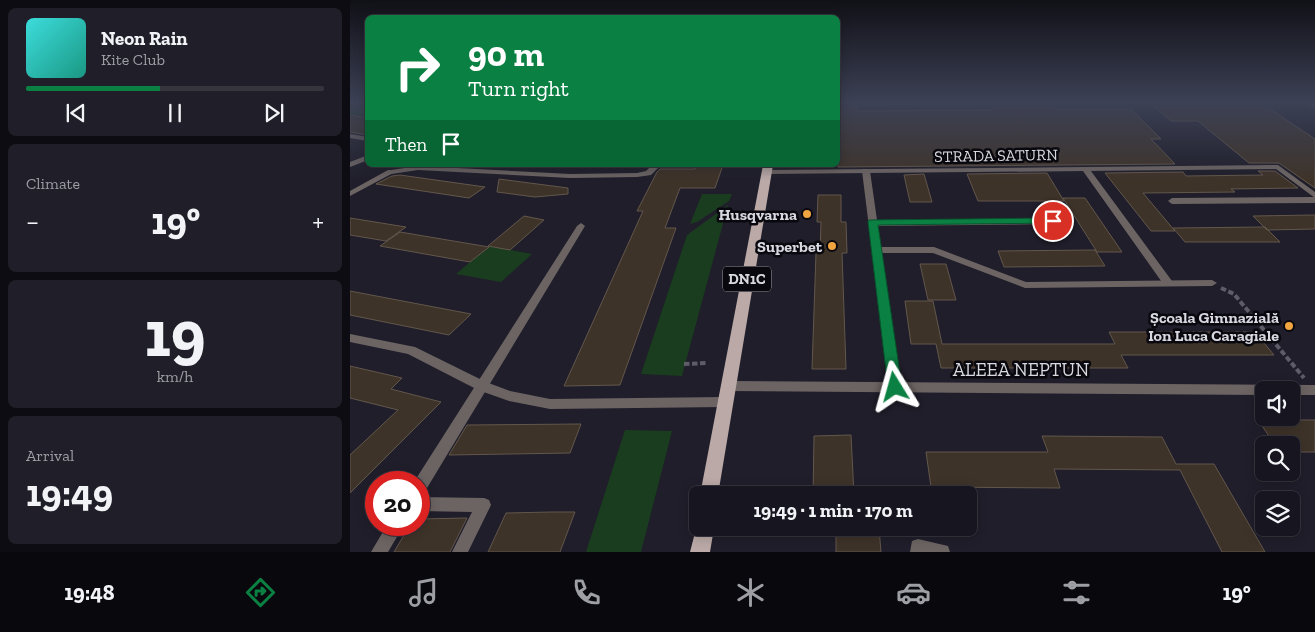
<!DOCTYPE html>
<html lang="en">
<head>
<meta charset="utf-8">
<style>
  body { margin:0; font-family:"Zilla Slab",serif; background:#201f29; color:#f1f3f6; height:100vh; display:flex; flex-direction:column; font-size:19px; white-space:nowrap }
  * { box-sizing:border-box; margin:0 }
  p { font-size:16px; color:#9e9fa5 }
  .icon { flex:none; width:28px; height:28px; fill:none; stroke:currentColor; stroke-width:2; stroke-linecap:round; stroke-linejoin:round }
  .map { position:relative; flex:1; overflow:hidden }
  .side { display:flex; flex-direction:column; gap:8px; padding:8px; background:#0d0c12; width:350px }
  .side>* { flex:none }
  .banner { position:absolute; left:15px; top:15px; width:475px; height:152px; border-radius:8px; box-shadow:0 2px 12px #0003,0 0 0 1px #36353e; background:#0b8043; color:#fff; overflow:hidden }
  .tools { position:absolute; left:905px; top:381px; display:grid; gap:10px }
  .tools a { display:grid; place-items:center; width:45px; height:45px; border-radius:8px; background:#171620; box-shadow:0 2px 12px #0003,0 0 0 1px #36353e; font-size:25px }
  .speed { position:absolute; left:15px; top:471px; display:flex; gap:10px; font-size:25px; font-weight:700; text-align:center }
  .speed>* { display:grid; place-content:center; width:65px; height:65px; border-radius:50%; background:#171620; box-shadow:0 2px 12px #0003,0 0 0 1px #36353e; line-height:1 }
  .speed .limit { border:8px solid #d22; background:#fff; color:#111 }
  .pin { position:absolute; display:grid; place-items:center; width:42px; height:42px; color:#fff; margin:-21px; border:2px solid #fff; border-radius:50%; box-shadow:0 1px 5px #0007 }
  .me { position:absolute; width:55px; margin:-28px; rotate:352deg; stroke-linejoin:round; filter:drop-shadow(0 0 4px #0008) }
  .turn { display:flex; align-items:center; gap:18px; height:105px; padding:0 20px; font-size:22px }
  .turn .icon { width:65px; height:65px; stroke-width:2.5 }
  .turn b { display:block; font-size:35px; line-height:42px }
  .then { display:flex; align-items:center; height:48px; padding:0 20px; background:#0003; gap:10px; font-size:19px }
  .big { font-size:38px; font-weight:700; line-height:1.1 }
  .side .card { flex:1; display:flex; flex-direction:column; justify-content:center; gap:8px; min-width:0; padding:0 18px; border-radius:8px; background:#201f29 }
  .side .dial { align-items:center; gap:0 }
  .dial b { font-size:65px; line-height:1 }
  .song { display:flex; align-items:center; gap:15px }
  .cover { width:60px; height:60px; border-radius:8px; background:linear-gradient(135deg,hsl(180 70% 55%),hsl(170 70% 35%)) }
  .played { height:5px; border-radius:2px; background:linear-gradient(90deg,#0b8043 45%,#36353e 45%) }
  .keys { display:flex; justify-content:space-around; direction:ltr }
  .heat { display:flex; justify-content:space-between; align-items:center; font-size:28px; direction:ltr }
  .trip { position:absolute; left:339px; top:486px; width:288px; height:50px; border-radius:8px; background:#171620; box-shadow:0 2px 12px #0003,0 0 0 1px #36353e; font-weight:700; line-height:50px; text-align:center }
  .menu { display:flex; height:80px; justify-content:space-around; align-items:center; background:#09090d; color:#9e9fa5 }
  .menu .icon { width:35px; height:35px }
  .menu .active { color:#0b8043 }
  .menu b { font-size:22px; color:#f1f3f6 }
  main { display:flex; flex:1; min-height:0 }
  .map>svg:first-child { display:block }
  .green { fill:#1a3d1f }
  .building { fill:#3e3329; stroke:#63574c }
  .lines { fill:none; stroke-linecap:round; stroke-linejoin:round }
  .path { stroke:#5d5c67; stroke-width:4; stroke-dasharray:5.5 2.5; stroke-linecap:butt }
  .service { fill:#6c6463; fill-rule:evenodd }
  .minor { fill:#6c6463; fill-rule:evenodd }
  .tertiary { fill:#6c6463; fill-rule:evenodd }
  .primary { fill:#baa9a7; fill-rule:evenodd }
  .route { fill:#0b8043; stroke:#07532c }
  .poi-dot { fill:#f1a540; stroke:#09080e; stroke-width:2 }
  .labels { text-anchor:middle; stroke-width:5; stroke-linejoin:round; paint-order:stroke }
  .shield { fill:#09080e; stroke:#9a9aa1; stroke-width:1 }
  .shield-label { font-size:15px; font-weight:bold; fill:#d8d8e0 }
  .street-label { font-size:16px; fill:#d8d8e0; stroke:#09080e }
  .poi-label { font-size:16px; font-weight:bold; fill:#d8d8e0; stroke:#09080e; text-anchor:end }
  .near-street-label { font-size:19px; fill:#d8d8e0; stroke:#09080e }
</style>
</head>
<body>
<main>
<section class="side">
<div class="card">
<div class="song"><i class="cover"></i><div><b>Neon Rain</b><p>Kite Club</p></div></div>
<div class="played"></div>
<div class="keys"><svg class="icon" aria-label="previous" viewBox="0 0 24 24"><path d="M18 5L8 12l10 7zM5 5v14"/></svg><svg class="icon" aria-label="pause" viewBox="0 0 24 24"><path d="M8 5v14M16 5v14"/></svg><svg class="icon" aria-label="next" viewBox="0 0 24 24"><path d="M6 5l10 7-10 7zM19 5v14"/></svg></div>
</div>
<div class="card"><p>Climate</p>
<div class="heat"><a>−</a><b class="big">19°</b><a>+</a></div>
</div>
<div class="card dial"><b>19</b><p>km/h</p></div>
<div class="card"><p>Arrival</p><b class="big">19:49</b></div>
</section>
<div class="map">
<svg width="965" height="552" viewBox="0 0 965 552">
  <rect width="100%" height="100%" fill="#1f1e2a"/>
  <!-- green -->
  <path class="green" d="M0,103H17V117L0,114Z
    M352,194H382L379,201L347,222L340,224Z
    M378,205L332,376L291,374L337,235Z
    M139,246L182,254L151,282L106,274Z
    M275,430L322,431L291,552H236Z"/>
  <!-- building -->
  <path class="building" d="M488,103H506L507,111L644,110L640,103H698L703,109H781L811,139H801L825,164L488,167Z
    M800,103H911L965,139V188L929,163H899L848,121H821Z
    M0,115L18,118V135L0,132Z
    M347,165H373L365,188H330L315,228H326L270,385L214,386L293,211H287L307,172L310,169H345Z
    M908,171H925L948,188L881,189L885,192L793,193L825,231H801L755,173L833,172L836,176L913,175Z
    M697,173L714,201H628L617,174Z
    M574,174L582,202H560L554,175Z
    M50,175L135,187L119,198L26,184L42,176Z
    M149,179L218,188V194L185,197L147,192Z
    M468,195H491V222H496L497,253H492L496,369H462L466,253H470L471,222H467Z
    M713,198H735L772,252H747Z
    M965,215V229L917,230L903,216Z
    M174,216L194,220L160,250L138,246Z
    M0,218L56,227L36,241L0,235Z
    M915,227L930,242H835L823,228Z
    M50,232L139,247L120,262L30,246Z
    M745,250L755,266L654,267L648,251Z
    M570,264H596L606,300H578Z
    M0,291L121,314L99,335L0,315Z
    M555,301H583L592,344H765L759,332H905L924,355H771L778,368H591L586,344H561Z
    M0,366L52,378L41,389L91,402L0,493V455L48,410L0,398Z
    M908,420H965V452H941V445H925Z
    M231,424L220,453L99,455L117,425Z
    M501,435L504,495H463L464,436Z
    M692,436L812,437L826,464H864L915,552H872L830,470L704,469L710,488L581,487L576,452H698Z
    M202,512H225L210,552H138L156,513Z
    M117,518L100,552H44L60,525H69V519Z
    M486,528H529L531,552H486Z"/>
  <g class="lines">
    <!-- path -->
    <path class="path" d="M871,288L884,294L954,378
      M334,364L356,363"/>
    <!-- service -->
    <path class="service" d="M0,134L18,137V141L0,138Z
      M18,155V160L0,167V162Z
      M302,165H311L301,175L287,177L220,178L68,170L41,174L37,172L41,170L68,166L220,174L287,173L296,171Z
      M928,165L965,192V198L926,169L735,171L731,169L735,167Z
      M513,169H519L520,171L527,220L703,218L707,221L703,224L528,226L531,247H584L676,282L862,280L867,283L862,286L675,288L583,253H532L551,387L549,391L545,392L541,391L539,387L512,171Z
      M231,223L235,226L74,493L69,495V482H64L227,226Z
      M964,385H965V395L960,394L958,390L960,386Z
      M69,497L134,498L139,500L141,505L118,552H102L122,512L69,511Z
      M37,525H54L38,552H21Z
      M568,539L598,546L600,552H560L562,541Z"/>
    <!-- minor -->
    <path class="minor" d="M735,167H738L822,281L823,283L822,285H814L733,171L416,174L412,172L416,170Z
      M38,170H44L45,172L0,196V191Z
      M965,197V203L822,204L818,201L822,198Z
      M0,334L65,347L136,382L160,391L200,399L375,397L380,398L381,402L380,406L375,407L200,409L159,401L128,390L58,354L0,342Z
      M377,381L964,385L965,395H941V390H914V395L377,391L373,390L371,386L373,382Z"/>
    <!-- tertiary -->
    <path class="tertiary" d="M955,103L965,104V108L956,104Z"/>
    <!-- primary -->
    <path class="primary" d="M413,165H423L368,495H350Z
      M348,521V528H364L360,552H340Z"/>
  </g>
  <!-- sky -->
  <linearGradient id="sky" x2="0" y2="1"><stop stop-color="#111017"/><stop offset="0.57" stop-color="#3c4155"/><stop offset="1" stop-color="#3c4155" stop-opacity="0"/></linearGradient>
  <rect width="965" height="180" fill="url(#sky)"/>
  <!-- route -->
  <path class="route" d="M703,218L707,219V223L528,225L552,387L550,391L545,393L540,391L538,387L518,222L519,220Z"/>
  <!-- markers -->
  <g class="poi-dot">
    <circle cx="457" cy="214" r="5"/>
    <circle cx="482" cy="246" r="5"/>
    <circle cx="939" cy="326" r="5"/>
  </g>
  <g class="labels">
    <!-- shield labels -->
    <rect class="shield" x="373" y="266.5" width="48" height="25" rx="4"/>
    <g class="shield-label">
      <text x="397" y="284">DN1C</text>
    </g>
    <!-- street labels -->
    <g class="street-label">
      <text transform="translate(646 155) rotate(-1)" y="6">STRADA SATURN</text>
    </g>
    <!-- poi labels -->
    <g class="poi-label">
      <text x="447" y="220">Husqvarna</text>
      <text x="472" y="252">Superbet</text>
      <text x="929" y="323">Școala Gimnazială<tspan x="929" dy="18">Ion Luca Caragiale</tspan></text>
    </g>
    <!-- near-street labels -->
    <g class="near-street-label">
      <text x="671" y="376">ALEEA NEPTUN</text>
    </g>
  </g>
</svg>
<div class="tools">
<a><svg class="icon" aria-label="sound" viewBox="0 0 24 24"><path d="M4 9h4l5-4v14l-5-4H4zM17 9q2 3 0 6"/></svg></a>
<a><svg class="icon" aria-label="search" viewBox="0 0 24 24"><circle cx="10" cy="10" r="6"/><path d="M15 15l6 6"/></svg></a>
<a><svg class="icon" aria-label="layers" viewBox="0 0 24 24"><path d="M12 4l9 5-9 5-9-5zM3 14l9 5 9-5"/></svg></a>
</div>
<div class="speed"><div class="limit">20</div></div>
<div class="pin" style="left:703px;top:221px;background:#d93025"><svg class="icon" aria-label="arrive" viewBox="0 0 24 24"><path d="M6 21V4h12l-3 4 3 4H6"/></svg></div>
<svg class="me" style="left:545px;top:387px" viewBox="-20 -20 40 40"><path d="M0-17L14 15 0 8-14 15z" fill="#0b8043" stroke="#fff" stroke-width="4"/></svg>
<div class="trip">19:49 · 1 min · 170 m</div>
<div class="banner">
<div class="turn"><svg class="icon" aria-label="right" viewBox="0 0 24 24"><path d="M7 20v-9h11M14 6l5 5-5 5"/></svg><div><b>90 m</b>Turn right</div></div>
<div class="then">Then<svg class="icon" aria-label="arrive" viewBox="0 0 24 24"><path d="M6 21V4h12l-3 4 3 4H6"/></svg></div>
</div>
</div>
</main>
<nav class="menu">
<b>19:48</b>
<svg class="icon active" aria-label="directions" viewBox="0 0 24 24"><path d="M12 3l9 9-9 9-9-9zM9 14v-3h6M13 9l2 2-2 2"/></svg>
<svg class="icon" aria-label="music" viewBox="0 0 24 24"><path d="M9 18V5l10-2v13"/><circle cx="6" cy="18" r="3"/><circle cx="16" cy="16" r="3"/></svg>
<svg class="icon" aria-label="phone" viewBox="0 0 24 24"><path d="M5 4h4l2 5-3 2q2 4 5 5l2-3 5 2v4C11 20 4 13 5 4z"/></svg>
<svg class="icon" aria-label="climate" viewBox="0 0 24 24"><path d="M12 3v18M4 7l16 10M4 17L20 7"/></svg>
<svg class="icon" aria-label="car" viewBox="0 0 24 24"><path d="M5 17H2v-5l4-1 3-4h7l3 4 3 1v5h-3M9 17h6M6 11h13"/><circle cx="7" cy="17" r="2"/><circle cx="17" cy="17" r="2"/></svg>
<svg class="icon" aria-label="filters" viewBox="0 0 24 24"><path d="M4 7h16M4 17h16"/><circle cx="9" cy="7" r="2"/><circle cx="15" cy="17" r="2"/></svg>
<b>19°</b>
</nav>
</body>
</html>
